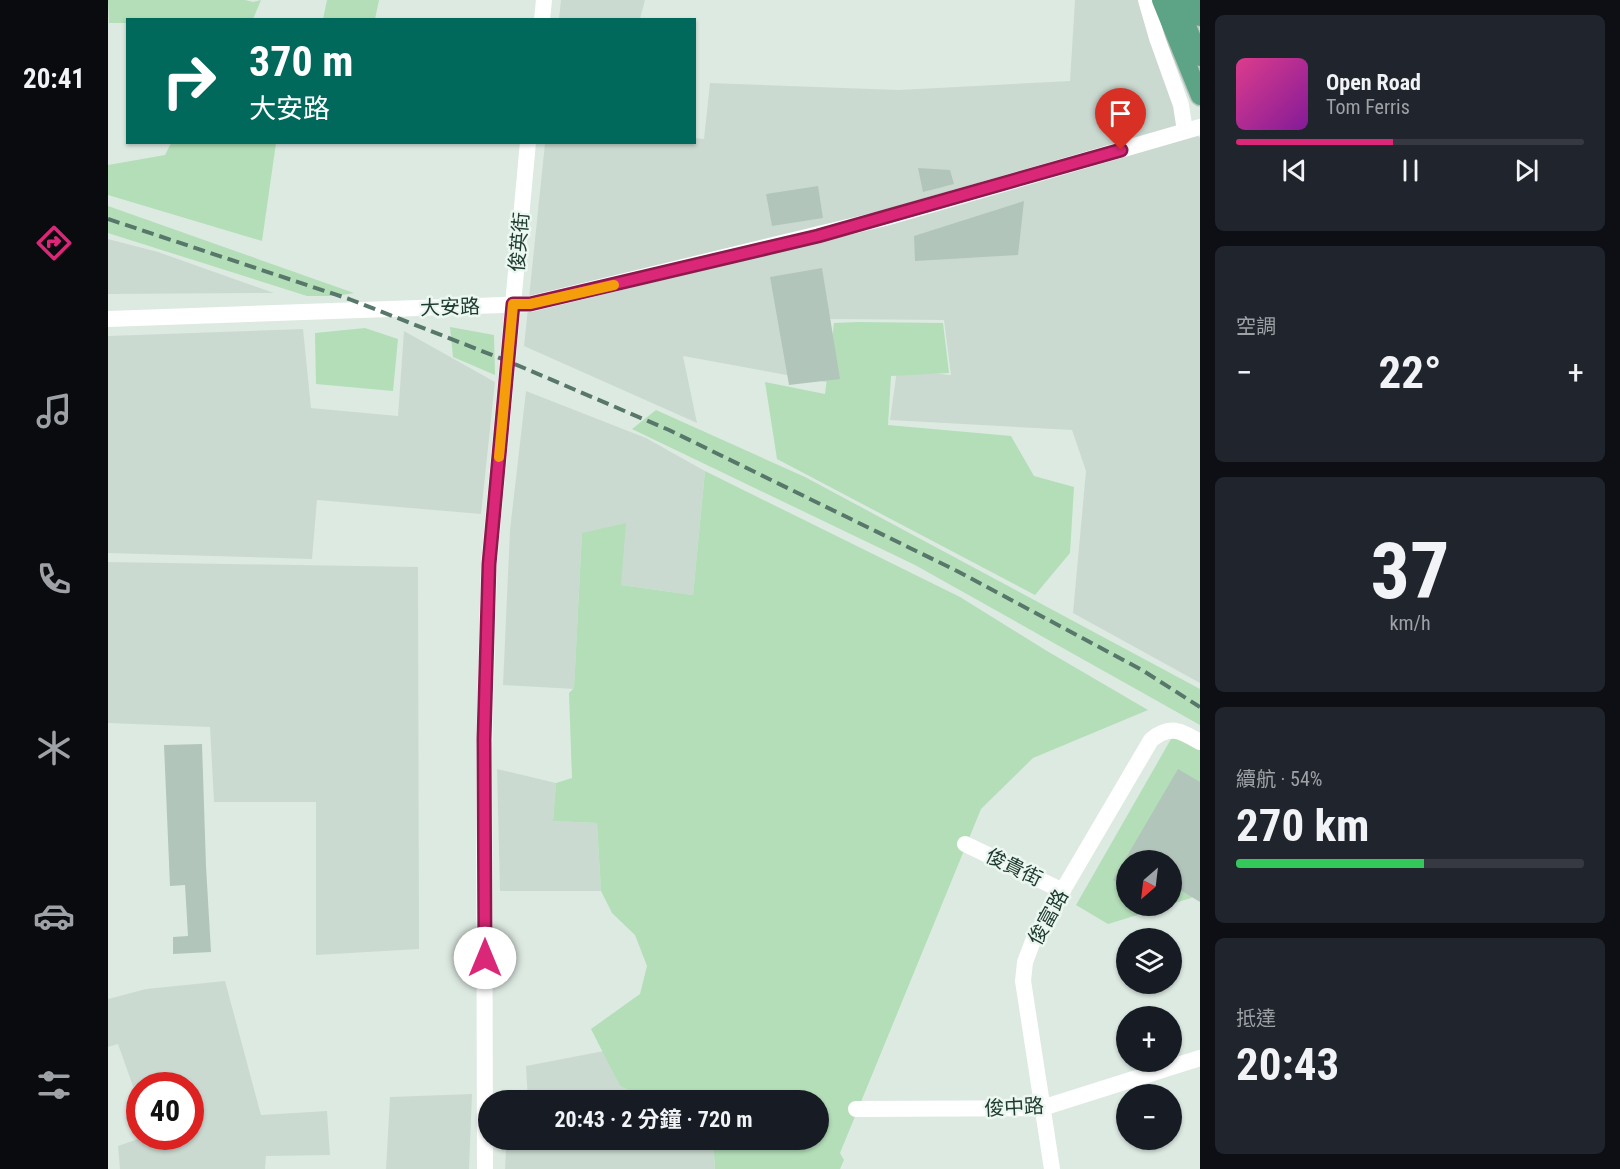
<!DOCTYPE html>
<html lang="zh-TW">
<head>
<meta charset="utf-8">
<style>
  body { margin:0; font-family:"Roboto Condensed","Noto Sans TC",sans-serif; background:#20242c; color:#f1f3f6; height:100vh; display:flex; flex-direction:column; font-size:22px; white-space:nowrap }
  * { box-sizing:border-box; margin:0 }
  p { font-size:20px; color:#9ea1a6 }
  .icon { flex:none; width:33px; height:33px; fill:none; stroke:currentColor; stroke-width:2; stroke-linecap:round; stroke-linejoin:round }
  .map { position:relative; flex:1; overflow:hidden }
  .panel { display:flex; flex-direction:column; gap:15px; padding:15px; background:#0d0f14; width:420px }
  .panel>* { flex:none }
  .banner { position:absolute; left:18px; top:18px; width:570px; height:126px; border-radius:0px; box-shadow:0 2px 4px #0004; background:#00695c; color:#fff; overflow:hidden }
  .needle { width:39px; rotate:208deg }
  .fabs { position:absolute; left:1008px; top:850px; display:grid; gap:12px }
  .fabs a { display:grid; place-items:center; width:66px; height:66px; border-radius:50%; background:#171b24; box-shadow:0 2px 4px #0004; font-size:30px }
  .speed { position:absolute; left:18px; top:1072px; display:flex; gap:12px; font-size:30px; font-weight:700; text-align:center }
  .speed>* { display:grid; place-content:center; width:78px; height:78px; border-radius:50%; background:#171b24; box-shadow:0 2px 4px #0004; line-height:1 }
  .speed .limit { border:9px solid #d22; background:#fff; color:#111 }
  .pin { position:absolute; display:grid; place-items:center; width:51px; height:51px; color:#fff; margin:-62px -26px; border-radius:50% 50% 50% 0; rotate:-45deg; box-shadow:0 0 6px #0007 }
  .pin .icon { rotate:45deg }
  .me { position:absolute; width:66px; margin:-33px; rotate:0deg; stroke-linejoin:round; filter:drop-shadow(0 0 4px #0008) }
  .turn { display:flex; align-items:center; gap:21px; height:126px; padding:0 24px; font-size:27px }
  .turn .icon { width:78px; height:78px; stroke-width:2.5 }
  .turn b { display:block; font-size:42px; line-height:51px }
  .big { font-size:45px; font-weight:700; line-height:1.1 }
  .panel .tile { flex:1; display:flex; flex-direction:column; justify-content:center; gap:9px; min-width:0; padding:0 21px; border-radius:9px; background:#20242c }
  .panel .dial { align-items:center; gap:0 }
  .dial b { font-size:78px; line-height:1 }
  .song { display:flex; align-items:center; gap:18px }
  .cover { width:72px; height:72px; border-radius:9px; background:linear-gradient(135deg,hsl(330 70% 55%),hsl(290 70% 35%)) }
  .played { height:6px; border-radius:3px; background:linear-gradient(90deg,#db2777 45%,#363941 45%) }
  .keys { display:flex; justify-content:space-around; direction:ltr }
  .heat { display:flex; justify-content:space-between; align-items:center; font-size:33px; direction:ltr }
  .charge { height:9px; border-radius:4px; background:linear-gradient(90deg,#34c759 54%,#363941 0) }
  .trip { position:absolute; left:370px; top:1090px; width:351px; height:60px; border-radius:30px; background:#171b24; box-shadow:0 2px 4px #0004; font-weight:700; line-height:60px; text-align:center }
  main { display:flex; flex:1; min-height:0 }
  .menu { display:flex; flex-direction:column; width:108px; justify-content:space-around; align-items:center; background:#090b0e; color:#9ea1a6 }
  .menu .icon { width:42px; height:42px }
  .menu .current { color:#db2777 }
  .menu b { font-size:27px; color:#f1f3f6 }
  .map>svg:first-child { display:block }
  .built { fill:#cbdad1 }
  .green { fill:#b3deb8 }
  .building { fill:#b2c5bb }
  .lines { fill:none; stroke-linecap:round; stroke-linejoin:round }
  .major-casing { stroke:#bbc4c0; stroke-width:21 }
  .minor { stroke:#fff; stroke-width:16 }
  .major { stroke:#5da487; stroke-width:18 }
  .rail { stroke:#57776a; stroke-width:4; stroke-dasharray:12 6; stroke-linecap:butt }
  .route-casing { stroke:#8e194d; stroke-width:15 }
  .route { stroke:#db2777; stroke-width:10 }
  .slow { stroke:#f59e0b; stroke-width:10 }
  .labels { text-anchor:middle; stroke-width:5; stroke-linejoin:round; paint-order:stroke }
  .street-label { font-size:20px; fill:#1d3b2e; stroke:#edf7f1 }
</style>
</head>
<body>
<main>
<nav class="menu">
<b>20:41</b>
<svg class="icon current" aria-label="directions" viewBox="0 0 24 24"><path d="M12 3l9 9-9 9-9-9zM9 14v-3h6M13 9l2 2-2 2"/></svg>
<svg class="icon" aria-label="music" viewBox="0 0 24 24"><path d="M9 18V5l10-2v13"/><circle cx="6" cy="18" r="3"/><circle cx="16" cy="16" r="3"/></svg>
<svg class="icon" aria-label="phone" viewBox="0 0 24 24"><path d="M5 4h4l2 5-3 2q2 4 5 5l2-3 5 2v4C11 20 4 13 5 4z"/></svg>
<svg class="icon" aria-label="climate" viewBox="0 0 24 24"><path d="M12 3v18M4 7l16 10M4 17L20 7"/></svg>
<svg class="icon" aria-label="car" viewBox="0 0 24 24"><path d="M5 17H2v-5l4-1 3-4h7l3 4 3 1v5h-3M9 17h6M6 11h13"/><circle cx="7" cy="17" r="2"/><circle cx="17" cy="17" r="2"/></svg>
<svg class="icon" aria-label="filters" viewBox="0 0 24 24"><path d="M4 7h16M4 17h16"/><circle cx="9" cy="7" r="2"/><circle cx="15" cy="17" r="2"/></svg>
</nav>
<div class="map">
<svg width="1092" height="1169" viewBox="0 0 1092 1169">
  <rect width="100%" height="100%" fill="#ddeae2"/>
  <!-- built -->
  <path class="built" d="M453,0H537L532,19H451Z
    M967,0H1030L1070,117L1092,138V683L965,613L978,471L964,430L782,420L789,370L843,375L836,320L722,319L723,383L575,356L589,423L416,346L437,143L586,142L587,138L596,139L602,83L791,90L962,81Z
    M0,239L50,252L166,293L0,294Z
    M195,329L203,408L290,416L296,331L387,382L373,514L209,500L204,559L0,553V336Z
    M418,391L538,438L597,471L585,595L513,585L474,533L466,689L395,685L402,530Z
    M0,562L310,567L311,949L208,955V802H106L102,727L0,723Z
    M389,769L448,783L445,821L489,823L493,891H392Z
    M117,981L153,1115L219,1111L222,1155L158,1156L157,1169H12L10,1146L36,1137H82V1086H32L31,1103L10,1044L0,1047V999L38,989Z
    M496,1051L512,1086L542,1101H420L418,1066Z
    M364,1094L361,1169H278L282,1097Z
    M423,1140H605L607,1169H397L398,1150L423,1144Z"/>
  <!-- green -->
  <path class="green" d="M0,0H137L145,2L153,0L145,19L20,20L19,23H1Z
    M219,0H271L267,19H215Z
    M63,143H168L154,241L0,195V165L57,155Z
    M0,206L246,293L228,296H199L0,233Z
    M751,322L835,323L841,373L783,376L780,425L903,436L926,476L966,487L962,553L927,595L669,459L657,382L717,394L726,323Z
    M342,327L386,335L387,375L345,357Z
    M257,328L290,339L285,391L208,384L207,333Z
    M548,410L697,477L1092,689V725L807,565L524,429Z
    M597,471L852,597L939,651L1040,710L925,758L873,809L732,1153L736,1160L732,1169H607L605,1140H711V1101H542L512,1086L483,1029L532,994L539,966L527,935L504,913L493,891L489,823L445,821L448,783L464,778L461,693L466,688L474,533L518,523L513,585L585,595Z
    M1071,725L1092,738V895L1064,904V861H1018V906H1059L1000,924L968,905Z"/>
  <!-- building -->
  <path class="building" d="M810,168L842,170L846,184L815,192Z
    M710,186L715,218L664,226L658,194Z
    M916,201L910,255L807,261L806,236Z
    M714,268L732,379L681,385L662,277Z
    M94,744L98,866L103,952L65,954V937L80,936L77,885L62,886L56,745Z
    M1070,769L1092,782V902L1064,885V861H1018V888L1005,880Z"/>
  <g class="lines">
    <!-- major casing -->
    <g class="major-casing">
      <path id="major" d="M1053,0L1092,96
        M1068,0L1092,57
        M1085,0L1092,17"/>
    </g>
    <!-- minor -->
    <path class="minor" d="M1038,0L1049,38L1073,105L1077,131
      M434,20L436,0
      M0,319L422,304L777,218L1092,127
      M857,844L955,891
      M748,1109L934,1108L1092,1058
      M377,1169L376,750L381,564L420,142
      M944,1169L915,981L917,962L925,941L1043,740C1062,724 1073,731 1092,742"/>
    <!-- major -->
    <use href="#major" class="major"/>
    <!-- rail -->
    <path class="rail" d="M0,219L241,299L402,362L561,430L849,571L1034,670L1092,707"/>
  </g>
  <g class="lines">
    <!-- route casing -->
    <g class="route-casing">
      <path id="route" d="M377,958L376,739L381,564L405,304H422L477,291L710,236L1013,150"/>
    </g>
    <!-- route -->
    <use href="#route" class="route"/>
    <!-- slow -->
    <path class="slow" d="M391,457L405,304H422L506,285"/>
  </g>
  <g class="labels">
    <!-- street labels -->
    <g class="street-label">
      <text transform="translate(411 242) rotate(-85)" y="7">俊英街</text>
      <text transform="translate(342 307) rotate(-2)" y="7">大安路</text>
      <text transform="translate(906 867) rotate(26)" y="7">俊貴街</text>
      <text transform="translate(940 917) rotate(-61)" y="7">俊富路</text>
      <text transform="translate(906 1107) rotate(-3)" y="7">俊中路</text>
    </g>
  </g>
</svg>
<div class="fabs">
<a><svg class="needle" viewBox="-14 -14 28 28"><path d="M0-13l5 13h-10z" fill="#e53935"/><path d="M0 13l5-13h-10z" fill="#9ea1a6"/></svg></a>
<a><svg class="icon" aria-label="layers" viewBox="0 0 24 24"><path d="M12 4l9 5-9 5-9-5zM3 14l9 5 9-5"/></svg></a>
<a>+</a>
<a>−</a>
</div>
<div class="speed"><div class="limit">40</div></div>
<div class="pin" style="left:1013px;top:150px;background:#d93025"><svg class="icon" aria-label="arrive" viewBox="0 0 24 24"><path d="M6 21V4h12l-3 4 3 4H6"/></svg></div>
<svg class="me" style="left:377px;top:958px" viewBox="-20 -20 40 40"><circle r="19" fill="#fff"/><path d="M0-13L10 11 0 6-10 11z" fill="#db2777"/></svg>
<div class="trip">20:43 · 2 分鐘 · 720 m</div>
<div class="banner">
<div class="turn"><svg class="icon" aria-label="right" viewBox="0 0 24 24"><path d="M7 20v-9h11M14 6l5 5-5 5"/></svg><div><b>370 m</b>大安路</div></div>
</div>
</div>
<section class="panel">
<div class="tile">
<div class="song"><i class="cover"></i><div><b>Open Road</b><p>Tom Ferris</p></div></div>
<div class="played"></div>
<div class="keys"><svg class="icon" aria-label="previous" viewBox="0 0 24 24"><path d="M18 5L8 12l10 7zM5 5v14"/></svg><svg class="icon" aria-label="pause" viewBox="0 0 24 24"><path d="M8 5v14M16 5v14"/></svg><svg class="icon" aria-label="next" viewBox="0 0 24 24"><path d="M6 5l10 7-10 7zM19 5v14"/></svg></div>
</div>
<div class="tile"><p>空調</p>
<div class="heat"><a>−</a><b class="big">22°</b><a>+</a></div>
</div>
<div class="tile dial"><b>37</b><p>km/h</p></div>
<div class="tile"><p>續航 · 54%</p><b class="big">270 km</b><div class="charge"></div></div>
<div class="tile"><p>抵達</p><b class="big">20:43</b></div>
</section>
</main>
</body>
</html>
